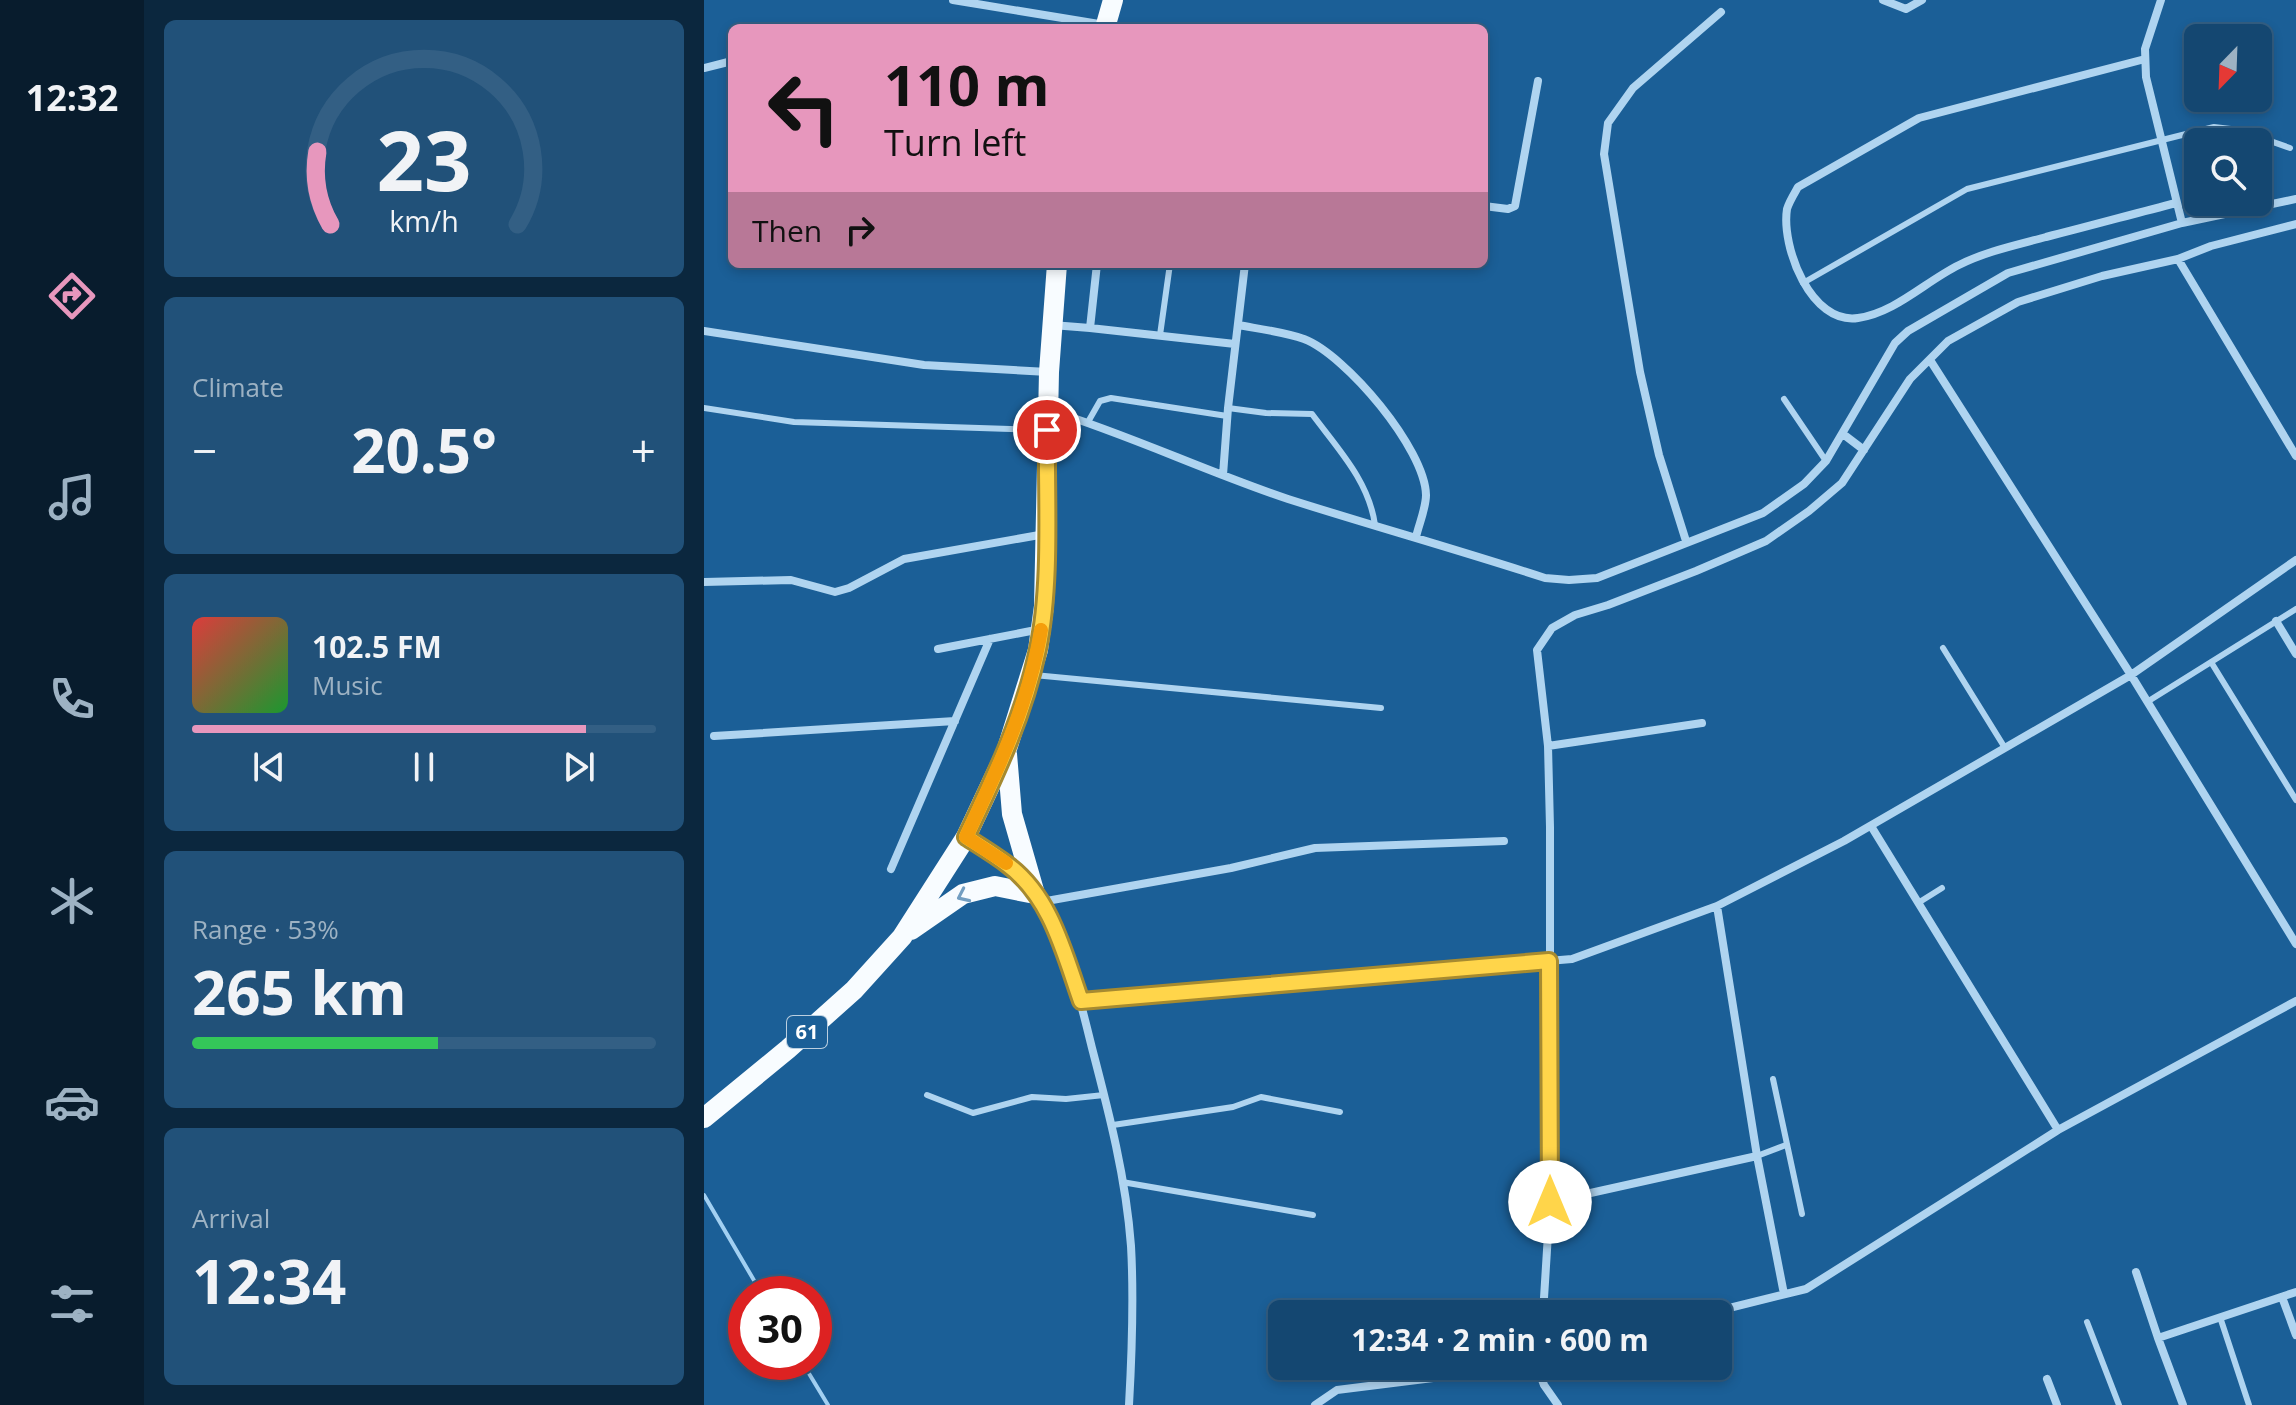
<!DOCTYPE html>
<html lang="en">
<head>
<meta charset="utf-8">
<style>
  body { margin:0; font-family:"Open Sans",sans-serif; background:#215179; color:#f1f3f6; height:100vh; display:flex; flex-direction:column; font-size:30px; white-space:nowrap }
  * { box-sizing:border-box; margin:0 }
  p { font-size:26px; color:#9db2c3 }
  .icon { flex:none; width:44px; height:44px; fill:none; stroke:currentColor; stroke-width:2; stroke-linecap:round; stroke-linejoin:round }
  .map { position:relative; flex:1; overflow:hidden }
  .details { display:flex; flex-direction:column; gap:20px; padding:20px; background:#0b273e; width:560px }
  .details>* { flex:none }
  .top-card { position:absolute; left:24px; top:24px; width:760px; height:244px; border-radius:12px; box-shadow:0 4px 12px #0003,0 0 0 2px #335f84; background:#e797bd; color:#111; overflow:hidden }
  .needle { width:52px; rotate:203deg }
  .buttons { position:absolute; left:1480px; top:24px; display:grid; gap:16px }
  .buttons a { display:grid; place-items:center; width:88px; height:88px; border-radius:12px; background:#144771; box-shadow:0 4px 12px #0003,0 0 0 2px #335f84; font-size:40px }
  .speed { position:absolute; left:24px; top:1276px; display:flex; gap:16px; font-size:40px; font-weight:700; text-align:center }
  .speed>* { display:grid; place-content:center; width:104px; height:104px; border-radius:50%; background:#144771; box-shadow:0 4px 12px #0003,0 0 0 2px #335f84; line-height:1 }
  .speed .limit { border:12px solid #d22; background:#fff; color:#111 }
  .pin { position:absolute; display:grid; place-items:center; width:68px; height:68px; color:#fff; margin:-34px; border:4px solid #fff; border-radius:50%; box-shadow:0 2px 8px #0007 }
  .me { position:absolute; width:88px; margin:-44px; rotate:0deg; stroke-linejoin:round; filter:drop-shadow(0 0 6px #0008) }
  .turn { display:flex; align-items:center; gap:28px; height:168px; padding:0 24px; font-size:36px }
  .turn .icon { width:104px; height:104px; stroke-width:2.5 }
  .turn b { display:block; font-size:56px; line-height:68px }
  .then { display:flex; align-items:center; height:76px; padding:0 24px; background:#0003; gap:16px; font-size:30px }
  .big { font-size:60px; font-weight:700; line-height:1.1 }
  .details .tile { flex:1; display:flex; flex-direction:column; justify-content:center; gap:12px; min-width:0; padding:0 28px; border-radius:12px; background:#215179 }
  .details .dial { align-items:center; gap:0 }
  .dial svg { height:208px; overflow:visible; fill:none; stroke:#335f84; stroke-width:7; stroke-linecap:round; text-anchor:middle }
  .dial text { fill:#f1f3f6; stroke:none }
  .song { display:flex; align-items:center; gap:24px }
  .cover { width:96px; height:96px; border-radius:12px; background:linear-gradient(135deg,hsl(0 70% 55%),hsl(130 70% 35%)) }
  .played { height:8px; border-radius:4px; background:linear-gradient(90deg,#e797bd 85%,#335f84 85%) }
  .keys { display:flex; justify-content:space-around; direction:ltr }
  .heat { display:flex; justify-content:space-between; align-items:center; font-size:44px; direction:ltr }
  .charge { height:12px; border-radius:6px; background:linear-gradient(90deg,#34c759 53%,#335f84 0) }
  .trip { position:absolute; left:564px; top:1300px; width:464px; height:80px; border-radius:12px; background:#144771; box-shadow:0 4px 12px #0003,0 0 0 2px #335f84; font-weight:700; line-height:80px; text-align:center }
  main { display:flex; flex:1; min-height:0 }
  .menu { display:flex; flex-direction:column; width:144px; justify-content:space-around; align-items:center; background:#081c2d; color:#9db2c3 }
  .menu .icon { width:56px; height:56px }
  .menu .on { color:#e797bd }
  .menu b { font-size:36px; color:#f1f3f6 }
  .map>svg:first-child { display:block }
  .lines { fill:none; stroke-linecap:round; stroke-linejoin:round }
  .stream { stroke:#a2d0f2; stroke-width:4 }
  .service { stroke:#afd4f0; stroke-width:6 }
  .minor { stroke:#afd4f0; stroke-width:8 }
  .primary { stroke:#f8fcff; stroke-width:20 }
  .oneway { stroke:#739ec1 }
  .route-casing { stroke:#a68a30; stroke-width:20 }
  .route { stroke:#ffd54a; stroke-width:14 }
  .slow { stroke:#f59e0b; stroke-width:14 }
  .labels { text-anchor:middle; stroke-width:8; stroke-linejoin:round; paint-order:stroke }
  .shield { fill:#1b5f97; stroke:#bbcfe0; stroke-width:2 }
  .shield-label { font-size:20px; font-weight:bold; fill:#fff }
</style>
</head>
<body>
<main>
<nav class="menu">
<b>12:32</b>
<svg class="icon on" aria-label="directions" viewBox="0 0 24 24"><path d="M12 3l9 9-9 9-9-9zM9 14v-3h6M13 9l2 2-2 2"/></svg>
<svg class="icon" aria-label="music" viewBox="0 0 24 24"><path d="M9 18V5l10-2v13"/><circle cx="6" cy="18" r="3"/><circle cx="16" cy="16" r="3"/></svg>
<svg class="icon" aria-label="phone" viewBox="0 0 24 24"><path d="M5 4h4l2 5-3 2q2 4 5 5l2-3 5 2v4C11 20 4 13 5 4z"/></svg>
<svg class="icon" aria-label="climate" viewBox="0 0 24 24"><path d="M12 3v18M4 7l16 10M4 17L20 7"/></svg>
<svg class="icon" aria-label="car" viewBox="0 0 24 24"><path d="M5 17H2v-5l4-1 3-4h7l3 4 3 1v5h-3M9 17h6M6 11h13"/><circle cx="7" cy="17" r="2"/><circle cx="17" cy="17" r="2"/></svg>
<svg class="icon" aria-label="filters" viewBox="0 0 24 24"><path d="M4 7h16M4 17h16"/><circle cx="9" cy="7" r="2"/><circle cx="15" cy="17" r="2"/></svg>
</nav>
<section class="details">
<div class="tile dial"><svg viewBox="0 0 100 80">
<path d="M14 69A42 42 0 1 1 86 69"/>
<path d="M14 69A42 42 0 0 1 9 41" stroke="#e797bd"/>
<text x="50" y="56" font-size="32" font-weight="700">23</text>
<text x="50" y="72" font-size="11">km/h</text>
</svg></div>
<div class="tile"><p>Climate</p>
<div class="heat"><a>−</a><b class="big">20.5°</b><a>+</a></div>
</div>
<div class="tile">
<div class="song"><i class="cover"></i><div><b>102.5 FM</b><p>Music</p></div></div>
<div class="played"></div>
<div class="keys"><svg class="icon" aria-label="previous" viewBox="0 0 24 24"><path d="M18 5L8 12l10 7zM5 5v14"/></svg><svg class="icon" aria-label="pause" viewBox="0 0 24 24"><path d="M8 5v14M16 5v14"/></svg><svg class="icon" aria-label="next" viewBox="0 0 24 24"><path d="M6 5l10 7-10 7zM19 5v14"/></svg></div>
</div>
<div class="tile"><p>Range · 53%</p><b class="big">265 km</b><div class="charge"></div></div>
<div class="tile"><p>Arrival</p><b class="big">12:34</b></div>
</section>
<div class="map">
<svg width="1592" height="1405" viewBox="0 0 1592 1405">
  <rect width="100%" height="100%" fill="#1b5f97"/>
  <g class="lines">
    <!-- stream -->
    <path class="stream" d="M0,1195L58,1294
      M98,1362L124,1405"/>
    <!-- service -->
    <path class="service" d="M1099,283L1263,189L1510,127L1535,130L1586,148
      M456,335L466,264
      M1080,399L1122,461
      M0,408L90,422L339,430
      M524,408L562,413L608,414C634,449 665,481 671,525
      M384,422L396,401L407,398L523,416
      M1239,648L1301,748
      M1507,662L1592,800
      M330,675L677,708
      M1443,702L1592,609
      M1214,903L1238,888
      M1069,1079L1098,1214
      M223,1095L269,1113L328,1097L362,1099L400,1095
      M409,1125L529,1107L557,1097L636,1112
      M1053,1156L1082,1145
      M418,1182L609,1215
      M1516,1317L1545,1405
      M1383,1322L1415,1405"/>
    <!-- minor -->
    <path class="minor" d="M249,0L401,25
      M1179,0L1202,9L1218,0
      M1457,0L1441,49L1442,77L1478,223
      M1441,59L1215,118L1094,187C1090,194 1085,202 1083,209C1077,247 1107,325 1154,318C1191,313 1222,281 1255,265C1283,251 1313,245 1342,237C1386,226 1429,214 1472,203
      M0,68L28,61
      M780,206L804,209L811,206L834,81
      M1474,259L1592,456
      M348,325L386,328L393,264
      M534,325C556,329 580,332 600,339C642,355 721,449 722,495C722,508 715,524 712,537
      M386,328L531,344
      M0,331L220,365L344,372
      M1226,360L1427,675L1592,944
      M345,410C426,435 503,472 584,499C669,526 755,550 841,578L865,580L893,578L1059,513L1100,484L1122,461L1191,343L1204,331L1304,273L1478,223L1592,199
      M1139,434L1160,450
      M519,475L524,408L541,264
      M982,541L955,455L936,372L900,154L904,123L929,88L1017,12
      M0,582L87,580L131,592L145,588L200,559L341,534
      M1572,621L1592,654
      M234,649L337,629
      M10,736L251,721
      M844,746L998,723
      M1167,826L1354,1130
      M264,838L306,866L320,880
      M187,869L286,639
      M331,893C362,939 375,995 388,1048C405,1113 422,1178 427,1246C430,1299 428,1352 425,1405
      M337,902L527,868L611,848L800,841
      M1013,906L1053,1156L1080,1294
      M377,1001L868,959L1013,906L1140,841L1427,675L1592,560
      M846,1202L1053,1156
      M1432,1272L1454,1338
      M1578,1297L1592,1335
      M839,1314L846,1202V827L844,746L833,650L848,628L871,615L904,605L992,571L1062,541L1105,511L1138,483L1206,379L1244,341L1314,302L1398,276L1474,259L1507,246L1592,224
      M1001,1314L1102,1289L1354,1130L1592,1001
      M833,1366L840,1385L854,1405
      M1343,1379L1353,1405
      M611,1405L633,1390L729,1378
      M1479,1405L1454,1338L1592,1292"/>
    <!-- primary -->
    <path class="primary" d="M401,28L409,0
      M207,930L259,894L291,886L331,894L308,814L303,754
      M0,1118L84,1049L150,990L198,937L262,837L302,752L334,650L340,606L345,372L353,264"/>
  </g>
  <!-- one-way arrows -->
  <defs><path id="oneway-chevron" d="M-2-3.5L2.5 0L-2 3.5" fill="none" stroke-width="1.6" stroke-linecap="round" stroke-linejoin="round" transform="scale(2)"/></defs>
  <use class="oneway" href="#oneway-chevron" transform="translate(259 896) rotate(155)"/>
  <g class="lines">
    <!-- route casing -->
    <g class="route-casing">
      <path id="route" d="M343,430C342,499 348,582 334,649C320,716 291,776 262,837C276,846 291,855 304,865C347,897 360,953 377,1001L845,961L846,1202"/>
    </g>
    <!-- route -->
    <use href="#route" class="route"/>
    <!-- slow -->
    <path class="slow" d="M302,863L262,837C293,771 325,704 337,630"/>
  </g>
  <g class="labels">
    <!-- shield labels -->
    <rect class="shield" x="83" y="1016" width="40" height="32" rx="6"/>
    <g class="shield-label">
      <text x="103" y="1039">61</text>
    </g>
  </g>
</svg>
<div class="buttons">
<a><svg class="needle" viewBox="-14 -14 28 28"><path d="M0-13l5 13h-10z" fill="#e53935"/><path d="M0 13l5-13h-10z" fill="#9db2c3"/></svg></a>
<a><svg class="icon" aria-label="search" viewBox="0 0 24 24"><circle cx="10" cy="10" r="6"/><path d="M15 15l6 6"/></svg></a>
</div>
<div class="speed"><div class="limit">30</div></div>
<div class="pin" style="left:343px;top:430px;background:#d93025"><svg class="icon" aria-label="arrive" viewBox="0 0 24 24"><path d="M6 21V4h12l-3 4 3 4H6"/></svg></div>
<svg class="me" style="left:846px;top:1202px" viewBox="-20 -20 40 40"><circle r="19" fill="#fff"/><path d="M0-13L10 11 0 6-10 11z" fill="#ffd54a"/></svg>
<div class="trip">12:34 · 2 min · 600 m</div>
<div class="top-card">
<div class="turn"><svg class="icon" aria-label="left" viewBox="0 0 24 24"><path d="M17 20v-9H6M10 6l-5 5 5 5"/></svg><div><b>110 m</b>Turn left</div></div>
<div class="then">Then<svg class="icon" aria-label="right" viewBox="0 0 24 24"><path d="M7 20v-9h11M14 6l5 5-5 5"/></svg></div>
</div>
</div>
</main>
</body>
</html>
